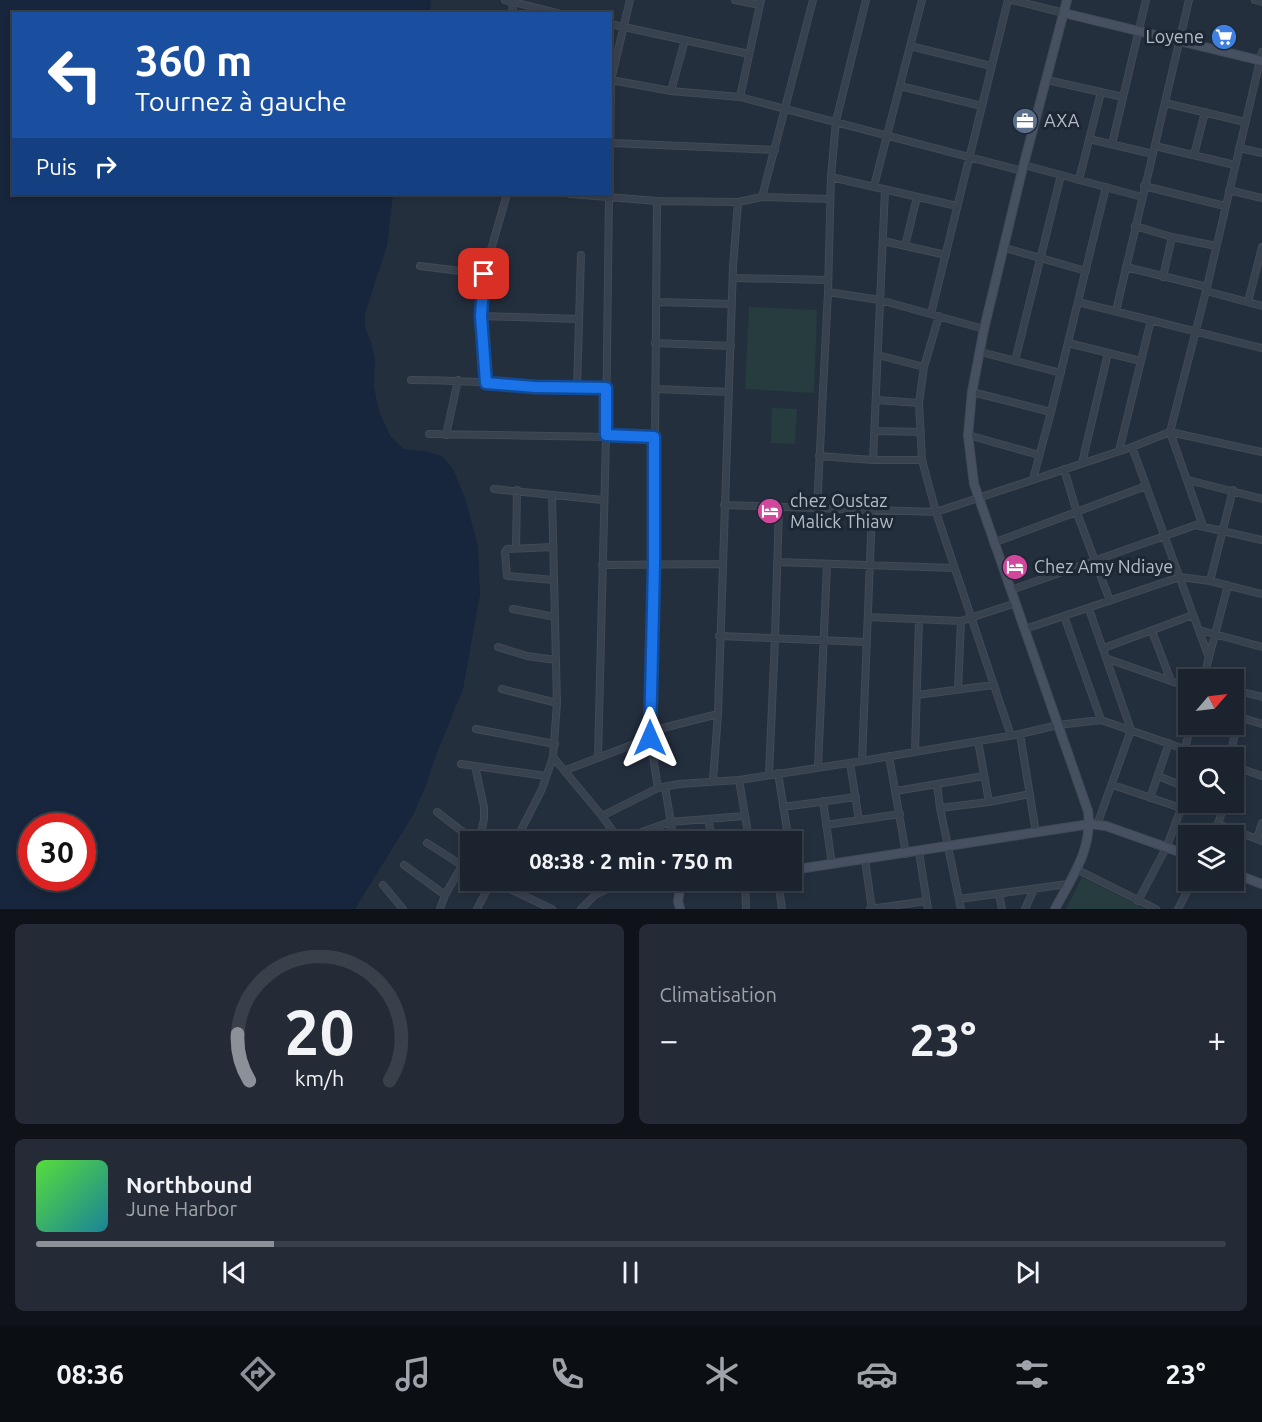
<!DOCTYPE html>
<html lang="fr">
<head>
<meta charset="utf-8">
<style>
  body { margin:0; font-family:Ubuntu,sans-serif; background:#242b36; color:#f1f3f6; height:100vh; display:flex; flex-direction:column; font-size:22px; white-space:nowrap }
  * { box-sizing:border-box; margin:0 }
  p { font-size:20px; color:#a0a4aa }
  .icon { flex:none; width:33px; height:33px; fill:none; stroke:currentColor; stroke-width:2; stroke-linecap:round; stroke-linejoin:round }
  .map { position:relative; height:909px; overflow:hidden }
  .sheet { display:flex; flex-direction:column; gap:15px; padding:15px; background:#0f1319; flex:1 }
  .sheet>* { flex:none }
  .banner { position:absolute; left:12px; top:12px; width:600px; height:183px; border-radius:0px; box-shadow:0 3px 9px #0003,0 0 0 2px #39404a; background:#1a4fa0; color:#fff; overflow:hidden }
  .needle { width:39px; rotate:62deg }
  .controls { position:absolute; left:1178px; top:669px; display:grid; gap:12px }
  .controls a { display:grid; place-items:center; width:66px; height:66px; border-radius:0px; background:#1b232e; box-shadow:0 3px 9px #0003,0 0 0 2px #39404a; font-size:30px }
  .speed { position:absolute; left:18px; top:813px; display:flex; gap:12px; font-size:30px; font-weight:700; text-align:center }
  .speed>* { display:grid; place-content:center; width:78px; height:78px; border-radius:50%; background:#1b232e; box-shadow:0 3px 9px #0003,0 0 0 2px #39404a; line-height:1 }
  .speed .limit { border:9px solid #d22; background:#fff; color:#111 }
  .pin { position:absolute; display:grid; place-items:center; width:51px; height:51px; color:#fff; margin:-26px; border-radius:12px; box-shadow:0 3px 9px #0006 }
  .me { position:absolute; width:66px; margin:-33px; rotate:0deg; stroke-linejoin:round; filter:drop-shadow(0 0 4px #0008) }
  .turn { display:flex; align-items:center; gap:21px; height:126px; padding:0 24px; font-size:27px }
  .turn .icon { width:78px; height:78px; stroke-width:2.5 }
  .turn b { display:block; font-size:42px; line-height:51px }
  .then { display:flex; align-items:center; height:57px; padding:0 24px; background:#0003; gap:12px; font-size:22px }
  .big { font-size:45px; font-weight:700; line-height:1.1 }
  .sheet .card { flex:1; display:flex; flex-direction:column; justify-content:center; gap:9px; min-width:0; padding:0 21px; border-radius:9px; background:#242b36 }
  .sheet .dial { align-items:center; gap:0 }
  .dial svg { height:156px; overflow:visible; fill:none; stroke:#39404a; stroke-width:7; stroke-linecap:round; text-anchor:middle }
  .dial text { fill:#f1f3f6; stroke:none }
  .song { display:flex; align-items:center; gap:18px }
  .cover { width:72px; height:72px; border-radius:9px; background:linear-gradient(135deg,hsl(110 70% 55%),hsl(190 70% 35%)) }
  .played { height:6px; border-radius:3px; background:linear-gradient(90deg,#8c9099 20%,#39404a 20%) }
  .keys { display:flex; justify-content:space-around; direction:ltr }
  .heat { display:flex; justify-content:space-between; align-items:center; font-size:33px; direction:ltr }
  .sheet .tiles { flex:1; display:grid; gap:15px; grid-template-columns:1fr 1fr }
  .card:last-child { grid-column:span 2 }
  .trip { position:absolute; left:460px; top:831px; width:342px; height:60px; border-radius:0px; background:#1b232e; box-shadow:0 3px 9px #0003,0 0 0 2px #39404a; font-weight:700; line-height:60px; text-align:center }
  .dock { display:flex; height:96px; justify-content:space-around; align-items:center; background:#0b0e12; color:#a0a4aa }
  .dock .icon { width:42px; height:42px }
  .dock .active { color:#8c9099 }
  .dock b { font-size:27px; color:#f1f3f6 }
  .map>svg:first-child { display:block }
  .garden { fill:#263c3f }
  .water { fill:#17263c; fill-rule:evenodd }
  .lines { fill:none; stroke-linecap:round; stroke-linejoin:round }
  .street-casing { stroke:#414a57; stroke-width:8 }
  .secondary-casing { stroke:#414a57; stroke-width:10 }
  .street { stroke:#38414e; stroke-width:6 }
  .secondary { stroke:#465061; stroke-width:8 }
  .route-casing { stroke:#114b97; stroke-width:15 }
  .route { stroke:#1a73e8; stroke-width:10 }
  .labels { text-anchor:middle; stroke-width:6; stroke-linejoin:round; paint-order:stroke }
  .poi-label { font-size:18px; fill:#b4bcc9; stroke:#1d2633; text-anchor:start }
</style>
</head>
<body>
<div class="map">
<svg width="1262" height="909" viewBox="0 0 1262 909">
  <rect width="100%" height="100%" fill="#242f3e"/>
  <!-- garden -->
  <path class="garden" d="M749,307L817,310L814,393L745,389Z
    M772,408L797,409L795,444L771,443Z
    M1082,877L1145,909H1066Z"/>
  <!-- water -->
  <path class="water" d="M0,0H431L430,14H14V194H393L387,246L365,313V328L372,345L375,360L374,387L379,411L391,437L404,449L429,452L443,457L453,469L466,501L478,547L480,595L463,689L434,760L427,783L413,815L355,909H0ZM32,826H82V878H32Z"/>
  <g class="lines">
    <!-- street casing -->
    <g class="street-casing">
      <path id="street" d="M505,0L561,14
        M512,0L513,14
        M735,0L760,5
        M1012,0L1064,13
        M1255,0L1262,2
        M610,24L749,54
        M910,46L991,66
        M611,80L671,91L740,97L1022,171
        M1047,80L1123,97
        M900,86L982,106
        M671,91L685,40
        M740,97L761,0
        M1165,103L1245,122
        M1089,139L1153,154
        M612,143L775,150
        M1112,144L1146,0
        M1155,146L1235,165
        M1239,148L1262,153
        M1194,155L1205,112
        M610,161L611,80L630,0
        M1024,165L1142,197
        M831,177L957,206
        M1079,180L1101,92
        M874,186L922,0
        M1144,186L1225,206
        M1229,190L1262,198
        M570,194L657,201L738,202L762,197L830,199
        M762,197L813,0
        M657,201L654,565L650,692V738L658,788
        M1135,226L1172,237L1216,246
        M883,241L946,255
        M905,246L917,197
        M1005,248L1086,271
        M420,266L484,274
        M1126,267L1207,287
        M1163,277L1172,237
        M734,278L828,280
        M1206,291L1262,306
        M828,292L880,300L984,329
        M656,302L732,304
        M1078,302L1262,348
        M1248,302L1262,247
        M1116,311L1189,0
        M931,314L1008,0
        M481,316L578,319
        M939,316L924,367L919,403L922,460L936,512L1011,736
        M655,343L731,346
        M1068,343L1141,361
        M981,352L1061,373
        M878,355L924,367
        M1015,361L1061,175
        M411,380C476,380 541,387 605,388
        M486,383L481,316L484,274L507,194
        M577,388L581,255
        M655,389L729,392
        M972,392L1051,412
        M877,400L919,403
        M875,431L921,432
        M429,434L606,437
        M446,435L458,380
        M606,435L654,437
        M968,435L1039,455
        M1132,447L1209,658
        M1119,451L1151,320
        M819,456L873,460H922
        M873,460L885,190
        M1082,463L1108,353
        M1064,469L1077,513L1110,601
        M1033,479L1051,412L1106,187
        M1188,480L1262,499
        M494,489L603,500
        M724,505L936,512L1132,447L1170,432L1262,452
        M817,509L828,292L831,177L836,121L866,0
        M1203,526L1170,432L1207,287L1262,52
        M993,543L1146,486
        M553,547L507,549L505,552L507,576L554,580
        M516,549L517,490
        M777,562L954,568
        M602,565L722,564
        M1210,581L1233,490
        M1011,590L1196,525L1262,540
        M513,609L555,617
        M1089,609L1131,730L1097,825
        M1064,616L1101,720
        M868,617L961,621L1016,603
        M1025,629L1180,577L1210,581L1262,594
        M1199,630L1262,647
        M1152,631L1171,681
        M719,636L866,642
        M498,647L527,656L556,660
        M1104,648L1193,615
        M1108,659L1188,687
        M1203,680L1228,585
        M502,689L557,703
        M958,689L961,621
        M1243,692L1262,697
        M917,695L993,685
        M1239,717L1262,724
        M476,729L555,744
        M651,731L718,714
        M1020,734L1036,833
        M1185,749L1191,724
        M915,751L919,620
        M889,756L906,854
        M553,757L602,816L620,841
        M598,758L606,437L609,194
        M1230,758L1243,692L1233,690
        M862,761L872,510
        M850,763L859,820
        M461,764L546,776
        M475,766L484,807V819L479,842
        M1233,766L1262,776
        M818,767L827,565
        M566,770L650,738
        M778,773L789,842
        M769,775L775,638L779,507
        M1158,776L1188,788
        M713,780L718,714L733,267L738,202
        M739,780L749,839
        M937,784L940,808L961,909
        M1113,785L1181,808
        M1233,785L1239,768
        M665,787L674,842
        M896,791L984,776
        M1150,798L1169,743
        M823,801L832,865
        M989,802L1030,794
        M783,807L856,797
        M940,808L989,802L978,741
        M437,812L476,842
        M602,816L658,788L679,784L739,780L862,761L1020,734L1058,725L1101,720L1210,758
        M708,819L713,842
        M1218,824L1262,841
        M826,825L900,814
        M1213,836L1226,802
        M1257,839L1262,823
        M619,840L670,822L744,816
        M515,842L542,789L553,757L557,703L552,495
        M714,842L787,834
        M427,843L471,871
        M919,852L928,909
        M792,858L794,870
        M865,860L872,909
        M404,865L445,895
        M1076,869L1156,909
        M491,880L552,909
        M745,880L746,909
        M778,880L782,909
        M383,885L403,909
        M999,894L1002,909
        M959,899L1068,884
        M1138,901L1167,846L1188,790
        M440,909L445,895L462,866
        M477,909L492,880
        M581,909L595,895L626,880
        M870,909L927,901
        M1025,909L1034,889
        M1178,909L1193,880"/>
    </g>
    <!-- secondary casing -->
    <g class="secondary-casing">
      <path id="secondary" d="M1064,13L1262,61
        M792,870L1090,824L1106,826L1188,855
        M1233,873L1262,884
        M680,909L678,901L681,884L700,880
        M1055,909C1072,877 1093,849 1088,811L974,484L968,435L972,392L984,329L1022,171L1067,0"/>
    </g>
    <!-- street -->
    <use href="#street" class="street"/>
    <!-- secondary -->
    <use href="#secondary" class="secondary"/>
  </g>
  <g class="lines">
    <!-- route casing -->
    <g class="route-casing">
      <path id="route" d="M484,274L481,316L486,383L535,387L606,388V435L654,437V565L650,738"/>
    </g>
    <!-- route -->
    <use href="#route" class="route"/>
  </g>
  <!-- icons -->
  <defs>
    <g id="supermarket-disc" transform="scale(1.35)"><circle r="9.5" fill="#3f7fe0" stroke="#1d2633"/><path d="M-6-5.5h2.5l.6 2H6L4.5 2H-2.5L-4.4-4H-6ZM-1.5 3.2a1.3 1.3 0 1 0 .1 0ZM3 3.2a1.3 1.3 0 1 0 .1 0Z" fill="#fff"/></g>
    <g id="office-disc" transform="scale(1.35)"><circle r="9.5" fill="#5c6f8a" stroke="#1d2633"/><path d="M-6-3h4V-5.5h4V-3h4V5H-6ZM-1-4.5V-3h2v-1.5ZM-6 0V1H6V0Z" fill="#fff"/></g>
    <g id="hotel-disc" transform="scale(1.35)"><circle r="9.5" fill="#d1479c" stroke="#1d2633"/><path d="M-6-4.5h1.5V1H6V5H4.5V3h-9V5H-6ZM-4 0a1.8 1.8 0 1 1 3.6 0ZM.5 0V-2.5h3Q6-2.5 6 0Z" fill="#fff"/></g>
  </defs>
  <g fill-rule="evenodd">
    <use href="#supermarket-disc" x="1224" y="37"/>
    <use href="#office-disc" x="1025" y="121"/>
    <use href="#hotel-disc" x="770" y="511"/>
    <use href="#hotel-disc" x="1015" y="567"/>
  </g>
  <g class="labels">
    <!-- poi labels -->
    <g class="poi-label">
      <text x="1204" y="43" text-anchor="end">Loyene</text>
      <text x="1044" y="127">AXA</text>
      <text x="790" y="507">chez Oustaz<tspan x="790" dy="21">Malick Thiaw</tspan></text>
      <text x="1034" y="573">Chez Amy Ndiaye</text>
    </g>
  </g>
</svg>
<div class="controls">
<a><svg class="needle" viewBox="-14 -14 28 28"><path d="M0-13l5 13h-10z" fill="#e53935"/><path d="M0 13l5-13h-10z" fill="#a0a4aa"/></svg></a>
<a><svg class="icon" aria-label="search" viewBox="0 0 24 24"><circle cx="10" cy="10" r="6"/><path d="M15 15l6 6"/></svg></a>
<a><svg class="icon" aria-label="layers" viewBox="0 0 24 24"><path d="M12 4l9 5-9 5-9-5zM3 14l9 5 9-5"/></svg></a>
</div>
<div class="speed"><div class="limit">30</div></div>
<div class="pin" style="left:484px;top:274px;background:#d93025"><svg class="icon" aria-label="arrive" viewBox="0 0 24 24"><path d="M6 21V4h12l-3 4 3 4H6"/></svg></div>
<svg class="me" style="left:650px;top:738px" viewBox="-20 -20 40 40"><path d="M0-17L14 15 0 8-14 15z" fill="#1a73e8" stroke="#fff" stroke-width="4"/></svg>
<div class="trip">08:38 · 2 min · 750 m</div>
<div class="banner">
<div class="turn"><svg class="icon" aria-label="left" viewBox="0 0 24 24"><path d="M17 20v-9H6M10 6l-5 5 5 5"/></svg><div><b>360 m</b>Tournez à gauche</div></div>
<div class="then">Puis<svg class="icon" aria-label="right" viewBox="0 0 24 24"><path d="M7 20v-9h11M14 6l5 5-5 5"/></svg></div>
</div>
</div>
<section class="sheet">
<div class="tiles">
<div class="card dial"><svg viewBox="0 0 100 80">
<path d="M14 69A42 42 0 1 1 86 69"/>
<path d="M14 69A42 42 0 0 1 8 45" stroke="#8c9099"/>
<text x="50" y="56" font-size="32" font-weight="700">20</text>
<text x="50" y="72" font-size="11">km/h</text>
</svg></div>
<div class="card"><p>Climatisation</p>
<div class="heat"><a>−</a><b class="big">23°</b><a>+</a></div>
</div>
<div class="card">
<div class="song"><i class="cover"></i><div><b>Northbound</b><p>June Harbor</p></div></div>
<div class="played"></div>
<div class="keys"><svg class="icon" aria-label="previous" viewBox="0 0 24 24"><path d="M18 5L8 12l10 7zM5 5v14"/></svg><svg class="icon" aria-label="pause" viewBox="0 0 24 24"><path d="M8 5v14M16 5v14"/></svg><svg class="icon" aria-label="next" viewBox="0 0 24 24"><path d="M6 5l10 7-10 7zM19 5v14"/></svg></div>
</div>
</div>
</section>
<nav class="dock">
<b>08:36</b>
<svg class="icon active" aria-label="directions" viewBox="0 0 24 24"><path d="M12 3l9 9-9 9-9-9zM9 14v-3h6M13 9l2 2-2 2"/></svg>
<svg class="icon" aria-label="music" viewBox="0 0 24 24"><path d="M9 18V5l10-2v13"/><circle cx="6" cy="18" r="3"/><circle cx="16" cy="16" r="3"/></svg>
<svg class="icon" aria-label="phone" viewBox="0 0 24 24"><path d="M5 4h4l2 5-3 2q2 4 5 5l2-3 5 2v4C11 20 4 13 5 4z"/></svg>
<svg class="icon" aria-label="climate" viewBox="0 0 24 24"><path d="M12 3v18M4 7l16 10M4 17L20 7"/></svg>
<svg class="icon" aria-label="car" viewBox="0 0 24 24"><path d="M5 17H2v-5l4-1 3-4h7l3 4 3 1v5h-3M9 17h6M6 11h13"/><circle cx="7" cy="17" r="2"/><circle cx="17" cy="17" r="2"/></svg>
<svg class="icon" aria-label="filters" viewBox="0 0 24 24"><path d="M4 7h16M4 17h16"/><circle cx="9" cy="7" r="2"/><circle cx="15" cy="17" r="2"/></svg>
<b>23°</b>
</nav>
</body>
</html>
